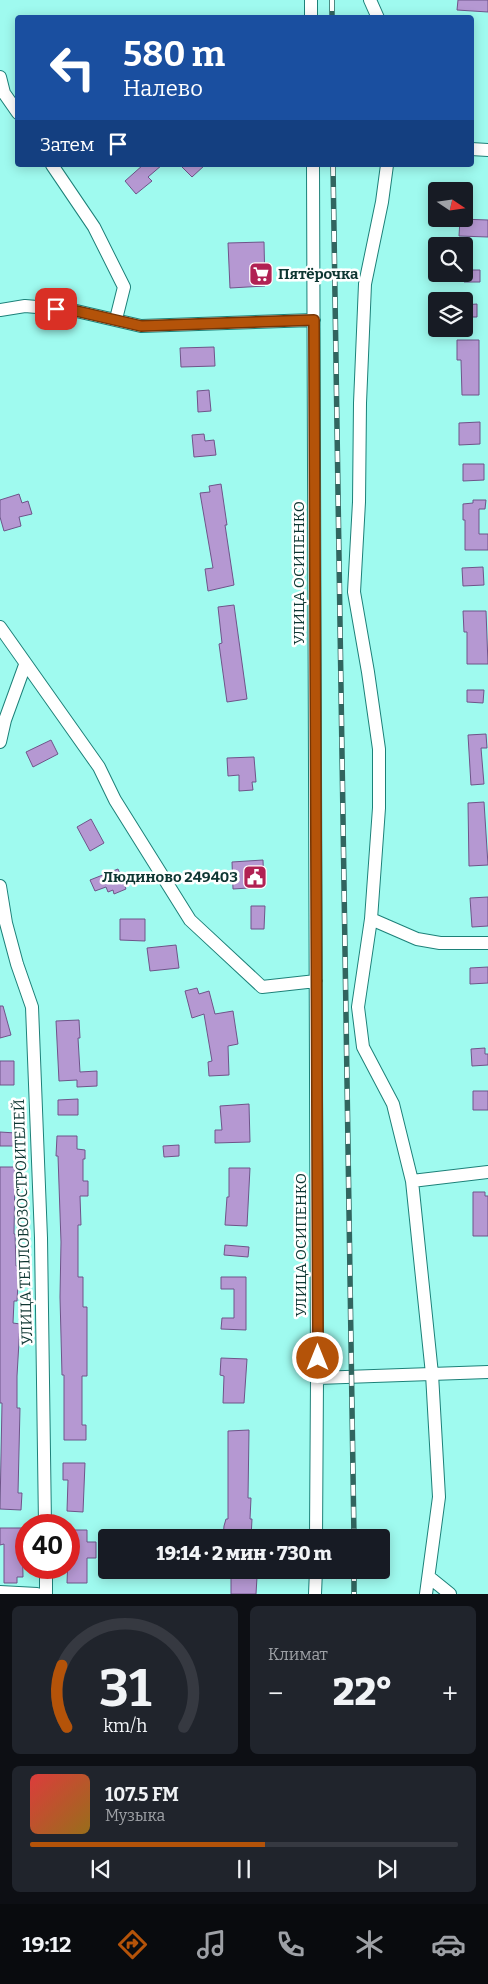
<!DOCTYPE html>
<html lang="ru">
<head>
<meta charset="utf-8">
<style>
  body { margin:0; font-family:Bitter,serif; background:#20242c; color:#f1f3f6; height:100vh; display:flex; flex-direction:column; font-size:19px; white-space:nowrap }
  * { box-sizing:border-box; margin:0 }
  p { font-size:16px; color:#9ea1a6 }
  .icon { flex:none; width:28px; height:28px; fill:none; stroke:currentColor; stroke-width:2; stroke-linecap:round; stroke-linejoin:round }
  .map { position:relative; height:1594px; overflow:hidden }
  .details { display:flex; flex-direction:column; gap:12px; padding:12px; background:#0d0f14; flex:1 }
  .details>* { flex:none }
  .top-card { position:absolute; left:15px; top:15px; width:459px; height:152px; border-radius:5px; box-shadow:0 2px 12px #0003; background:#1a4fa0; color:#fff; overflow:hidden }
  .needle { width:32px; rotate:103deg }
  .controls { position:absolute; left:428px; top:182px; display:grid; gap:10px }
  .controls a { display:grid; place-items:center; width:45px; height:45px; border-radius:5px; background:#171b24; box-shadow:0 2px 12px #0003; font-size:25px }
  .speed { position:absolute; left:15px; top:1514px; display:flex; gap:10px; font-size:25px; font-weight:700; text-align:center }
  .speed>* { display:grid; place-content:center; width:65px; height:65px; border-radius:50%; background:#171b24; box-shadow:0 2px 12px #0003; line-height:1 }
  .speed .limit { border:8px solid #d22; background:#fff; color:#111 }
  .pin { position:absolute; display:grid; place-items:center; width:42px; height:42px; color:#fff; margin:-21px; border-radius:10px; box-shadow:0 2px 8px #0006 }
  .me { position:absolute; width:55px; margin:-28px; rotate:0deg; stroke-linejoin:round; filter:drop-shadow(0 0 4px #0008) }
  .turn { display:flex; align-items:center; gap:18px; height:105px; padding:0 25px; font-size:22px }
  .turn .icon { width:65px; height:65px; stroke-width:2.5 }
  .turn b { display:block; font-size:35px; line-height:42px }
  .then { display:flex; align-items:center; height:48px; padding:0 25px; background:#0003; gap:10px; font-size:19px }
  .big { font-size:38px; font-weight:800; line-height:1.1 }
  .details .tile { flex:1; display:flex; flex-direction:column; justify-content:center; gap:8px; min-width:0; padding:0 18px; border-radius:8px; background:#20242c }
  .details .dial { align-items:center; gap:0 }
  .dial svg { height:130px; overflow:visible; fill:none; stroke:#363941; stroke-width:7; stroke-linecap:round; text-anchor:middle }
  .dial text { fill:#f1f3f6; stroke:none }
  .song { display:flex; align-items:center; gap:15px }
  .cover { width:60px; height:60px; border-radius:8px; background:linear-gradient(135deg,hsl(0 70% 55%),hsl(40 70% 35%)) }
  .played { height:5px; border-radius:2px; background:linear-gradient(90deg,#b45309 55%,#363941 55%) }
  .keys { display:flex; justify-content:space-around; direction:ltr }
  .heat { display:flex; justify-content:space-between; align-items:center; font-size:28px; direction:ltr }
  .details .tiles { flex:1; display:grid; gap:12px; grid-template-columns:1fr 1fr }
  .tile:last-child { grid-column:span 2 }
  .trip { position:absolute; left:98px; top:1529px; width:292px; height:50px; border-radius:5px; background:#171b24; box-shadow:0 2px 12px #0003; font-weight:800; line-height:50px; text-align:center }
  .menu { display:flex; height:80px; justify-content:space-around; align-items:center; background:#090b0e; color:#9ea1a6 }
  .menu .icon { width:35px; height:35px }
  .menu .current { color:#b45309 }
  .menu b { font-size:22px; color:#f1f3f6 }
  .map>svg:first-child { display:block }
  .building { fill:#b598d2; stroke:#6f5489 }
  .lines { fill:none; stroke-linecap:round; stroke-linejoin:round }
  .minor-casing { stroke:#1d8179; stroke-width:14 }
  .minor { stroke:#fff; stroke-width:12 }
  .rail-casing { stroke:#31655f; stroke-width:5.5 }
  .rail { stroke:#fff; stroke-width:4; stroke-dasharray:11; stroke-linecap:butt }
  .route-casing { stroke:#753606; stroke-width:12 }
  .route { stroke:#b45309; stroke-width:9 }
  .labels { text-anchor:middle; stroke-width:5; stroke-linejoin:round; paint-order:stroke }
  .poi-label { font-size:15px; font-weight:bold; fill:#0e3632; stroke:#fff; text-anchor:start }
  .street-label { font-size:15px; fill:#0e3632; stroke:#fff }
</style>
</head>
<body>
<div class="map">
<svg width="488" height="1594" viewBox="0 0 488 1594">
  <rect width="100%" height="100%" fill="#9ffaef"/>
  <!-- building -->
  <path class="building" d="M458,0H488V12L457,10Z
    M143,165H162L148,177L152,181L136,194L125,181Z
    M180,165H205L192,177Z
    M460,219L488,220V237L459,236Z
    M264,242L265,286L230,288L228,243Z
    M464,270H480V282H464Z
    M477,304V317H464V305Z
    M457,340H479V395H462L461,360H457Z
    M214,347L215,366L181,367L180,348Z
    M209,390L211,411L198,412L197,391Z
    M480,422V444L459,445V423Z
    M204,434L205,441L214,440L216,455L194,457L192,435Z
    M463,464H484V480L463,481Z
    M221,484L227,525H225L234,585L208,591L205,569L213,568L200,493L210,492L209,486Z
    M19,494L22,503L28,501L32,514L19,517L21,526L4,531L0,517V500Z
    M473,500H486L485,509H479V534H488V550H465V520H463V504L473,503Z
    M483,567L484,585L463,586L462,568Z
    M234,605L247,699L227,702L219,644L222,643L218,607Z
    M463,611H486L488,664H467V632H464Z
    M467,690H484L483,703L467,702Z
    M486,734L487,748H481L484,784L471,785L468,735Z
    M51,740L58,754L33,767L26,752Z
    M254,757L256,782H252L253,790L239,791V775L228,776L227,758Z
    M484,802L488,865L469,866L468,803Z
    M91,819L104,843L90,851L77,827Z
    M263,860L264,887L233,889L232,862Z
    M118,869L126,889L114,894L113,890L108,892L106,887L95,891L90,880Z
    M488,897V926L472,927L470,898Z
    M251,906H265L264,929H251Z
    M120,919H145V941L120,940Z
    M176,945L179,968L150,971L147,948Z
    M488,967V983L470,984V968Z
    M197,988L199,994L209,991L215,1014L233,1011L238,1044L228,1046L229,1075L209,1076L208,1062L212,1061L204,1014L192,1018L185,991Z
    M0,1006H3L11,1035L0,1038Z
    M79,1020L80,1038H78L80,1072L97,1071V1086L77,1087V1080L59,1081L56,1021Z
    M485,1048V1054H488V1065L472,1066L471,1049Z
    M0,1061H14V1085H0Z
    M473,1091H488V1110H473Z
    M78,1099V1115H58V1100Z
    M249,1104L250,1142L215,1143V1130H222L220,1106Z
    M0,1132L16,1133V1146H0Z
    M57,1136H77V1149L85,1150V1159H83V1181H88V1196H80L81,1225H78V1277H83V1307H87V1376H82V1425H86V1440H64V1375H62L60,1297L61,1242L58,1156H56Z
    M179,1145V1156L164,1157L163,1146Z
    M0,1167H15L14,1234H15L16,1266H19L17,1301H14L13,1323L20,1324L17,1376V1408H20L18,1493H22L21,1510L0,1509L2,1403H0Z
    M229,1168H250L247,1226L225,1225L227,1197H229Z
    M473,1192H485V1196H488V1236H473Z
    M225,1245L249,1247L248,1257L224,1255Z
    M221,1277H246V1330L221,1329L222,1318H234V1289H221Z
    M221,1358L247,1359L244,1403H223L224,1376L220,1375Z
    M249,1430L248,1498H251L250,1519H252L251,1538H223L224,1526L226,1519H228V1431Z
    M63,1463H85L83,1512L67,1511L68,1480H63Z
    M0,1528H22L23,1577H17V1583H4V1544L0,1545Z
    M69,1530H87V1542H96V1558H87V1583H67Z
    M239,1576L257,1577L256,1594H231V1577Z"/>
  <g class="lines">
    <!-- minor casing -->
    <g class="minor-casing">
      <path id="minor" d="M311,0V18
        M370,0L378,18
        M0,77L4,93L18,113
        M471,149L488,150
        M52,165L94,227L124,287L116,319
        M313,165L317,1378L316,1538
        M387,165L382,202L365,284L360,403L359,502L354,592L368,672L379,749V808L371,919L358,1007L363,1047L393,1104L412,1181L432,1374L439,1497L426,1594
        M0,310L25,306L72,310L141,326L314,320
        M0,627L99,767L115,800L190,920L262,987L316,981
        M0,742L5,720L25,665
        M0,886L6,923L17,964L32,1007L41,1238L45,1525
        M371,919L417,939L440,943H488
        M412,1181L488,1172
        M317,1378L488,1372
        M46,1568V1594
        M429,1577L450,1594
        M0,1592L37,1594
        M315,1594L316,1570"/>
    </g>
    <!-- minor -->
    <use href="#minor" class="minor"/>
    <!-- rail casing -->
    <g class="rail-casing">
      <path id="rail" d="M332,0V18
        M333,165L354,1538
        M354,1570V1594"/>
    </g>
    <!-- rail -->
    <use href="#rail" class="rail"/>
  </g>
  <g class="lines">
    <!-- route casing -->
    <g class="route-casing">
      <path id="route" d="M56,309L72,310L141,326L314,320L318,1358"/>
    </g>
    <!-- route -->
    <use href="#route" class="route"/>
  </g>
  <!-- icons -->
  <defs>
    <g id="supermarket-square" transform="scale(1.25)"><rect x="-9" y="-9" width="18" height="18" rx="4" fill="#b12153" stroke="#fff"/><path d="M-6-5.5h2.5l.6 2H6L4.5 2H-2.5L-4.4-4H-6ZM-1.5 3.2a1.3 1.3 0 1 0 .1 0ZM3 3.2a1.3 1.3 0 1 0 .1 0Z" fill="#fff"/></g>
    <g id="civic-square" transform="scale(1.25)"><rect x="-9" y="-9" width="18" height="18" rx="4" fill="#b12153" stroke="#fff"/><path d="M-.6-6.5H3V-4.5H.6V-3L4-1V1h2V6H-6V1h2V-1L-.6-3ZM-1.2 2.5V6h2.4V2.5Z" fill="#fff"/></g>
  </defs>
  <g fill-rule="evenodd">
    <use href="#supermarket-square" x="261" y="274"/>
    <use href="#civic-square" x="255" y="877"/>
  </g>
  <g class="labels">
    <!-- poi labels -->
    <g class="poi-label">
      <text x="278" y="279">Пятёрочка</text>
      <text x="238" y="882" text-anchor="end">Людиново 249403</text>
    </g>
    <!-- street labels -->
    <g class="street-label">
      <text transform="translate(299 573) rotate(-90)" y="5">УЛИЦА ОСИПЕНКО</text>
      <text transform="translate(23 1222) rotate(-92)" y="5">УЛИЦА ТЕПЛОВОЗОСТРОИТЕЛЕЙ</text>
      <text transform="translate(301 1245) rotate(-90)" y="5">УЛИЦА ОСИПЕНКО</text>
    </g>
  </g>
</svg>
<div class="controls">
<a><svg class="needle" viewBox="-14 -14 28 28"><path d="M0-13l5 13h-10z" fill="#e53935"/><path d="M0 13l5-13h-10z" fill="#9ea1a6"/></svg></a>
<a><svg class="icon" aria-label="search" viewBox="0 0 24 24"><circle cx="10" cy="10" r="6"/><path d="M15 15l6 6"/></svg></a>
<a><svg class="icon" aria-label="layers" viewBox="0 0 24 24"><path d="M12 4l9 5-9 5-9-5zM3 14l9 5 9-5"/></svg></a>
</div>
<div class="speed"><div class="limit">40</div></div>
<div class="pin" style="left:56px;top:309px;background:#d93025"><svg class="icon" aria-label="arrive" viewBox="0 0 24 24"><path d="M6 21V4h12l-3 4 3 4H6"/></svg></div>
<svg class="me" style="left:318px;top:1358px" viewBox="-20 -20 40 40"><circle r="17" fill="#b45309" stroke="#fff" stroke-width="3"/><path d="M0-11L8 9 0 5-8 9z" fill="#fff"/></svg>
<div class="trip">19:14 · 2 мин · 730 m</div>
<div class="top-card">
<div class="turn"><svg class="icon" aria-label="left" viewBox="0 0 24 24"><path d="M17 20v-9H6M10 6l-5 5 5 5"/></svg><div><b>580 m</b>Налево</div></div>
<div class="then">Затем<svg class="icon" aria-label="arrive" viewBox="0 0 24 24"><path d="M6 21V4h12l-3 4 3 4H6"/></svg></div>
</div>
</div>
<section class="details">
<div class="tiles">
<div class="tile dial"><svg viewBox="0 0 100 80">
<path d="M14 69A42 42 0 1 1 86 69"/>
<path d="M14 69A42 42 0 0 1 11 31" stroke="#b45309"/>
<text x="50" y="56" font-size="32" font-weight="700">31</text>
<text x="50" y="72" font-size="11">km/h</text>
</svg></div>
<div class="tile"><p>Климат</p>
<div class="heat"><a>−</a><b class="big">22°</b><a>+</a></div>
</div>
<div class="tile">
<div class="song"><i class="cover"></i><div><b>107.5 FM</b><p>Музыка</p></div></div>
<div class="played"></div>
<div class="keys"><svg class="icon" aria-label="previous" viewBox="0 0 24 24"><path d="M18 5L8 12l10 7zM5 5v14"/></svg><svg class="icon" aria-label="pause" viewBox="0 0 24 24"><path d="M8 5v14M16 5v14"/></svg><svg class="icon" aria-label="next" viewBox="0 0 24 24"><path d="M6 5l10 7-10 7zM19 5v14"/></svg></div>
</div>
</div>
</section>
<nav class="menu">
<b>19:12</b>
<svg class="icon current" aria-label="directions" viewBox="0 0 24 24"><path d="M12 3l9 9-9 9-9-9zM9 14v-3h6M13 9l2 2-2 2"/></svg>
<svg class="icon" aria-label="music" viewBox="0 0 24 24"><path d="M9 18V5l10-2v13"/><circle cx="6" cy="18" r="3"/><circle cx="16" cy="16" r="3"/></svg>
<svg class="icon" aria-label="phone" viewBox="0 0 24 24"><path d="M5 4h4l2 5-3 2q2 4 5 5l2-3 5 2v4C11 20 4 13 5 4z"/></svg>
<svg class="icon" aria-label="climate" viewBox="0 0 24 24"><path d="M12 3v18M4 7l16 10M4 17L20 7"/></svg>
<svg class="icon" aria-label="car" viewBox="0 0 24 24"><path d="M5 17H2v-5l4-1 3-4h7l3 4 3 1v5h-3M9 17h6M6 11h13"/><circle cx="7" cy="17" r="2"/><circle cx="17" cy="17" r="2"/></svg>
</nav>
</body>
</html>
